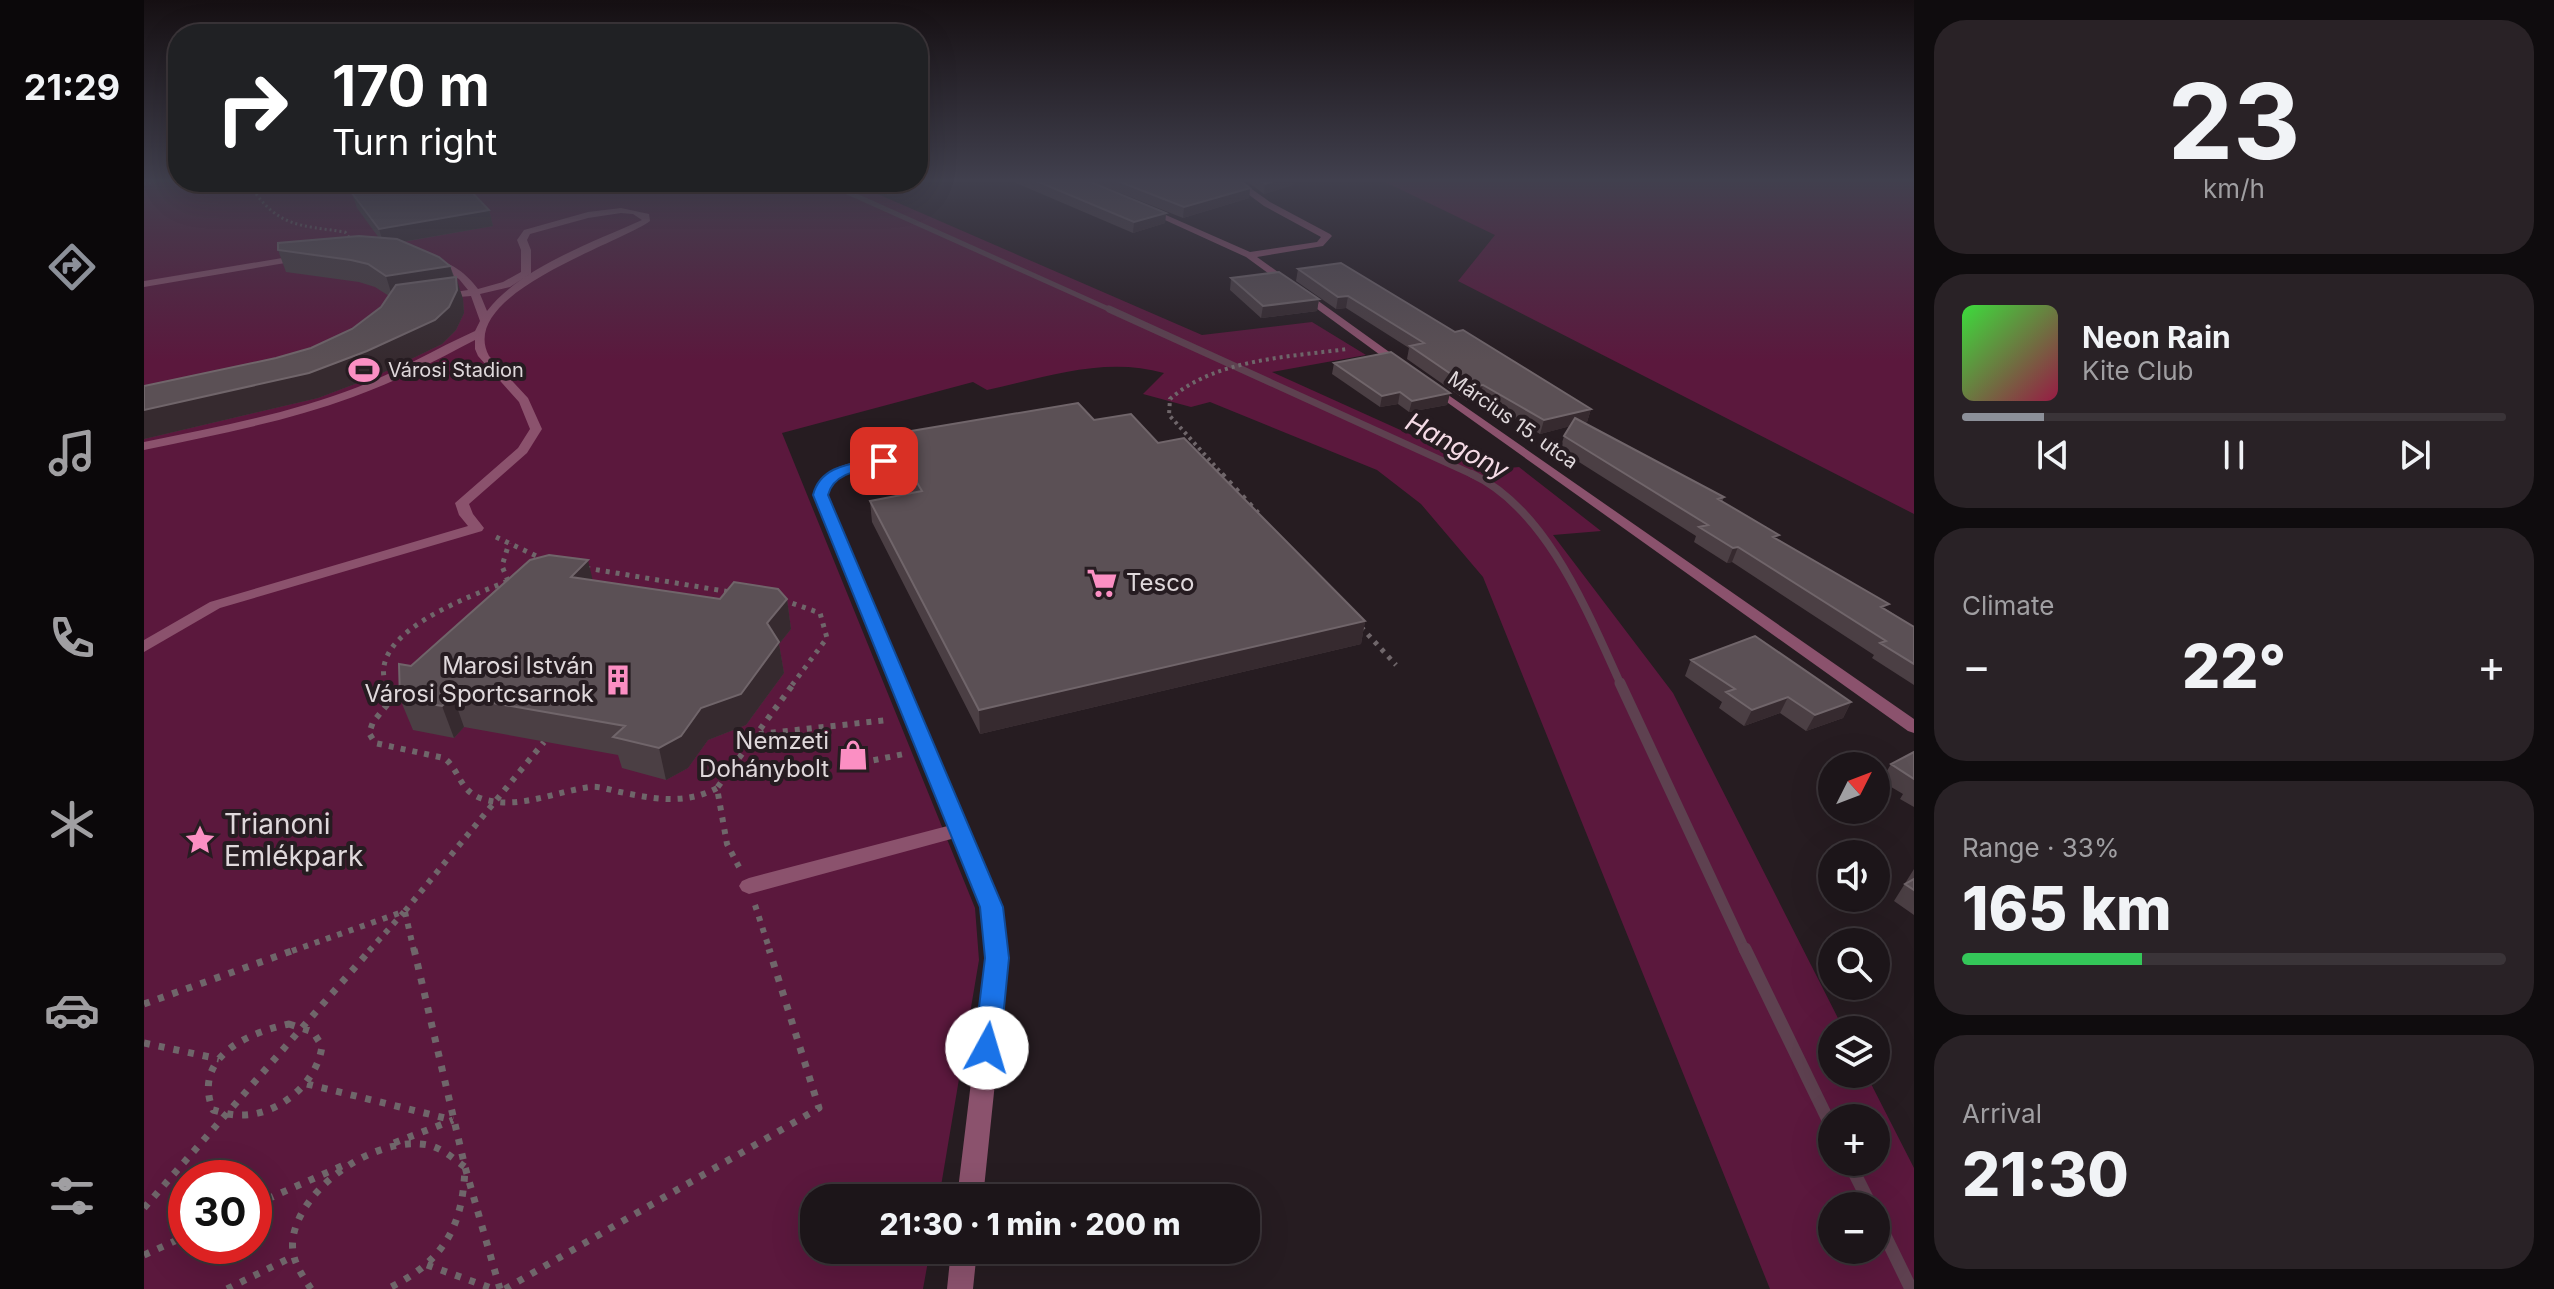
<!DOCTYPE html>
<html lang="en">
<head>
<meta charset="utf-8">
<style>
  body { margin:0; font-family:Inter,sans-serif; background:#292226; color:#f1f3f6; height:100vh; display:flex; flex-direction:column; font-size:30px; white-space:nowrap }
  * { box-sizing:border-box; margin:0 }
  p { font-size:26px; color:#a09fa2 }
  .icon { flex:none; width:44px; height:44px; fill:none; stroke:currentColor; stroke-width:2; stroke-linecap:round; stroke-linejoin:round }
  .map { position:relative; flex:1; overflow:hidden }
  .details { display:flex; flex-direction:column; gap:20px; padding:20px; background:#0f0c0e; width:640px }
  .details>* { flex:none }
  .banner { position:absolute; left:24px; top:24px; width:760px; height:168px; border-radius:32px; box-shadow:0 8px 32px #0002,0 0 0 2px #3a3438; background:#202124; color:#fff; overflow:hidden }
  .needle { width:52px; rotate:48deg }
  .tools { position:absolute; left:1674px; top:752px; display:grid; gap:16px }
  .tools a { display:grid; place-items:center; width:72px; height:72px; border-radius:50%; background:#1c1519; box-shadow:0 8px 32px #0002,0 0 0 2px #3a3438; font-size:40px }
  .speed { position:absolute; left:24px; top:1160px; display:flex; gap:16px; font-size:40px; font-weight:700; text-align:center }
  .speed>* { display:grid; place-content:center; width:104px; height:104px; border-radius:50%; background:#1c1519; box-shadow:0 8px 32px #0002,0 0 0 2px #3a3438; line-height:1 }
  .speed .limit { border:12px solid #d22; background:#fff; color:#111 }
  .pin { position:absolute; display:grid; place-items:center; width:68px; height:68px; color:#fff; margin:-34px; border-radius:16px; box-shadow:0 4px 12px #0006 }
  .me { position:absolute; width:88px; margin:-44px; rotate:6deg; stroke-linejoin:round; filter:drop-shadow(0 0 6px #0008) }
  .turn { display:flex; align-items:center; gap:28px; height:168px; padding:0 32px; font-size:36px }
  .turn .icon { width:104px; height:104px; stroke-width:2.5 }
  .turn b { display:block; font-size:56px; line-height:68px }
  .big { font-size:60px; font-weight:800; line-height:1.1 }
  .details .widget { flex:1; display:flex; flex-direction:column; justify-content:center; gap:12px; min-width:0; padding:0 28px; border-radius:32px; background:#292226 }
  .details .dial { align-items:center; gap:0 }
  .dial b { font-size:104px; line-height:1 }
  .song { display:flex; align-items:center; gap:24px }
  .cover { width:96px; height:96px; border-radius:12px; background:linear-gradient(135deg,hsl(120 70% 55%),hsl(340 70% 35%)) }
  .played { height:8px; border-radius:4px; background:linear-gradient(90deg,#8c9099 15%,#3a3438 15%) }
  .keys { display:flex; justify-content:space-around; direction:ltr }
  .heat { display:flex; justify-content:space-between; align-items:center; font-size:44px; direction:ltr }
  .charge { height:12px; border-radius:6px; background:linear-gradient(90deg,#34c759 33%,#3a3438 0) }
  .trip { position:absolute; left:656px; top:1184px; width:460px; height:80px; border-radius:32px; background:#1c1519; box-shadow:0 8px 32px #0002,0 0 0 2px #3a3438; font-weight:800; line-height:80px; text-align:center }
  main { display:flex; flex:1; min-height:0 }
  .tabs { display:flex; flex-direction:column; width:144px; justify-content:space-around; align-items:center; background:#0b080a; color:#a09fa2 }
  .tabs .icon { width:56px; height:56px }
  .tabs .selected { color:#8c9099 }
  .tabs b { font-size:36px; color:#f1f3f6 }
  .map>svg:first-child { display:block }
  .green { fill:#5b183d; fill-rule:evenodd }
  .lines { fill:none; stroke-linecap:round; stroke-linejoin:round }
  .stream-far4 { stroke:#5e4150; stroke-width:5 }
  .stream-far3 { stroke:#5e4150; stroke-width:7 }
  .stream-far2 { stroke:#5e4150; stroke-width:8 }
  .stream-far1 { stroke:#5e4150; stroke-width:11 }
  .stream { stroke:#5e4150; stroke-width:13 }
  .path-far4 { stroke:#6f666a; stroke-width:3; stroke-dasharray:2 3; stroke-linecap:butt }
  .path-far3 { stroke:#6f666a; stroke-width:4; stroke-dasharray:3 4; stroke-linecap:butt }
  .path-far2 { stroke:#6f666a; stroke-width:5; stroke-dasharray:4 6; stroke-linecap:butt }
  .path-far1 { stroke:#6f666a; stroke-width:6; stroke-dasharray:5 7; stroke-linecap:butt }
  .path { stroke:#6f666a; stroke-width:7; stroke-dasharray:6 9; stroke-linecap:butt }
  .lane { fill:#8b526d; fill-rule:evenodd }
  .street { fill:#8b526d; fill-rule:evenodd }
  .wall { fill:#4b3f44 }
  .shaded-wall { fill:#362a2f }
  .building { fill:#5b5055; stroke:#70656a; stroke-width:2 }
  .route { fill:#1a73e8; stroke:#114b97; stroke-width:2 }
  .labels { text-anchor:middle; stroke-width:8; stroke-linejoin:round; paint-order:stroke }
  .far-poi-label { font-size:20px; fill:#dfd8db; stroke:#261c21; text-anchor:start }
  .far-street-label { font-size:20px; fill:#dfd8db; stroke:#261c21 }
  .poi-label { font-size:24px; fill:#dfd8db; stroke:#261c21; text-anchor:end }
  .water-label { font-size:26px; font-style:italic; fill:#f5dbe6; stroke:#261c21 }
  .near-poi-label { font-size:28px; fill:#dfd8db; stroke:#261c21; text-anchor:start }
</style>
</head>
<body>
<main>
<nav class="tabs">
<b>21:29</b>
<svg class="icon selected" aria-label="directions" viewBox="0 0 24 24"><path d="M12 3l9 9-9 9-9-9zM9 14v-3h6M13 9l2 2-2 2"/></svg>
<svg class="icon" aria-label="music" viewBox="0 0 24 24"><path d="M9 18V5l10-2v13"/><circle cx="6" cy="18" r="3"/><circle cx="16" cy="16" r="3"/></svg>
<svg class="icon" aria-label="phone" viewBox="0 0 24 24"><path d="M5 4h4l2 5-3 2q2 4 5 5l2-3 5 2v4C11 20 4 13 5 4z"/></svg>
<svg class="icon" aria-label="climate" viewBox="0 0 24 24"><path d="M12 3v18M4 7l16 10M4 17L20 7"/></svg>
<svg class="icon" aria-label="car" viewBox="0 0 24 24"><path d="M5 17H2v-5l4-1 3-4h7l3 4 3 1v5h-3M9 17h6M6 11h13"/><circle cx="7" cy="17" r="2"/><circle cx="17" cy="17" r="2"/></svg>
<svg class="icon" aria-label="filters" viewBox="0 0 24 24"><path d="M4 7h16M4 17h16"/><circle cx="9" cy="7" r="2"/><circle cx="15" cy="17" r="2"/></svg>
</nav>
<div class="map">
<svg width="1770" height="1289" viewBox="0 0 1770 1289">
  <rect width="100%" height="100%" fill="#261c21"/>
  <!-- green -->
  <path class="green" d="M0,180L706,182L1058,335L1168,322L1222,355L1128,372L1345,470L1375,467L1457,531L1409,535L1529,693L1700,1030H1688V1074H1722L1770,1168V1289H1626L1339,577L1277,504L1233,470L1066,402L1047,407L999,394L1020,373C961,356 902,377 843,390L829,382L638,433L831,908L835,960L795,1198H670V1250H786L779,1289H0ZM1688,1118H1732V1162H1688ZM42,1178H110V1246H42ZM1688,1206H1732V1250H1688Z
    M1237,180H1770V514L1314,281L1351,235Z"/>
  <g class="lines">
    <!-- stream-far4 -->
    <path class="stream-far4" d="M681,182L969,311"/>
    <!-- stream-far3 -->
    <path class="stream-far3" d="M965,309L1332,476"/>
    <!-- stream-far2 -->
    <path class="stream-far2" d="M1328,474C1403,509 1444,613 1477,685"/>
    <!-- stream-far1 -->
    <path class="stream-far1" d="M1476,683L1601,951"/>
    <!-- stream -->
    <path class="stream" d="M1601,949L1688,1128
      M1705,1162L1727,1206
      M1732,1217L1767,1289"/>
    <!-- path-far4 -->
    <path class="path-far4" d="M111,182L107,187C135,228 156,225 201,232L207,240
      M0,184L18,180"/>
    <!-- path-far3 -->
    <path class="path-far3" d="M1080,476L1025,415L1026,399C1071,359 1145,357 1203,349"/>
    <!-- path-far2 -->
    <path class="path-far2" d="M1078,474L1114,513
      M352,537L401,560
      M442,568L586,592
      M364,581L358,566L365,543
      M639,600L676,613L683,638L648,685
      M1217,627L1252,665
      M242,685C222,632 328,596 364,581"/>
    <!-- path-far1 -->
    <path class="path-far1" d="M241,683L247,700L229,722L225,733L231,743L300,758C316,770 315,790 336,798C372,811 409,792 446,787C456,786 466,790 476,792C510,799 541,805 573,788
      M615,734L744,720
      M706,765L760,754
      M595,867L583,844L573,788L650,683
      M611,905L626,951
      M261,912L270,951
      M148,951L261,911L400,742
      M225,951L260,912"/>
    <!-- path -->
    <path class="path" d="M270,949L321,1167L356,1289
      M0,1004L153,949
      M145,1024L169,1032L178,1046C173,1084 133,1117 94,1115C86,1115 77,1112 69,1110C48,1058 102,1033 145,1024Z
      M0,1043L75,1059
      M163,1084L309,1120
      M250,1143L309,1120
      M110,1205L200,1165
      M0,1208L227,949
      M0,1255L42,1236
      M283,1265L350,1289
      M83,1289L148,1257
      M167,1289C157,1273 146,1259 149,1238C157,1186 233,1135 284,1145C298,1148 310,1159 321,1167C319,1228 299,1262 243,1289
      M361,1289L675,1108L625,949"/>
    <!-- lane -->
    <path class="lane" d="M477,208L505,214L506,221C473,245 312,294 345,356L384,398L398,429L383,453L325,504L329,514L340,528L338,531L76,608L0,652V640L66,602L324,526L315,515L311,503L374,448L386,429L375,402L334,356L331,349V340C291,361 251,382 209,397C141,422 70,435 0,450V442C72,427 145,414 214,387C255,371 291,349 331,331L336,321L327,296L291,299V295L324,290L315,279L287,264V260C306,260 323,274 334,289L359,282L377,272V250L373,240L380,230L444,212ZM477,213L489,214L498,220C449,242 376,268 343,311L336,294L366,287L387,273V250L383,240L386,234L444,218Z
      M156,255L161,258L159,260L0,287V281Z
      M815,823L822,825L825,830L822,835L605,894L598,891L595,886L598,881L605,878Z"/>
    <!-- street -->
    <path class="street" d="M1085,180H1095L1126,202L1186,234L1188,236L1179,246L1113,257L1262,364V368H1254L1102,257L999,210L1006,208L1106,252L1173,242L1177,237L1120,206Z
      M1287,383L1770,719V733L1764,731L1283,388L1281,386Z
      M740,457L745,458V464C721,469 691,468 683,495L857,907L864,958L839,1198H813L842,958L837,907L669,495C679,463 712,462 740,457Z
      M807,1250H833L829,1289H803Z"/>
  </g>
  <!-- wall -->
  <path class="wall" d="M865,180H942L1022,213L1021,223L989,233Z
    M944,180H1095L1106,188L1105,198L1039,218Z
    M1101,180H1150L1149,185L1120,194Z
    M208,193L345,210L349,226L259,242L306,266L319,299L320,313L312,330L298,344L232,376L174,398L0,439V386L132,358L167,348L208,329L237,307L245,296L231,287L215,282L142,272L134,250L235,238L213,208Z
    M1154,269L1311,332L1447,409L1443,422L1441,423L1580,497L1578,502L1634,539L1770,627V685L1728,658L1730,655L1588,562L1583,563L1550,542L1552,536L1416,450L1420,436L1426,426L1396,434L1336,398L1323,401L1263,359L1265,348L1202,308L1192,309L1152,281Z
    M1087,278L1175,299L1173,311L1117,318L1086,290Z
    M1190,363L1306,393L1303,405L1265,412L1254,404L1236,407L1188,374Z
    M950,420L1014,443L1221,621L1217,644L836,734L728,522L726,501L768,493L753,468L752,447L761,445V432Z
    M449,580L576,599H643L647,629L635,644L640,673L602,725L564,740L544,768L522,780L478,768L474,755L320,727L310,738L269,730L256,699L267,666Z
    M1547,660L1707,702L1699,718L1662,731L1636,713L1600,726L1575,708L1578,702L1541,676Z
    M1770,752V807L1756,799L1759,794L1737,781L1747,764Z
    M1770,869V915L1750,901Z"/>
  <!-- shaded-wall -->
  <path class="shaded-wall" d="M1132,180H1150L1149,185L1120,194L1121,184Z
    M1106,188L1105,198L1039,218L1040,207Z
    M345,210L349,226L240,245L235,229Z
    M1022,213L1021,223L989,233L990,222Z
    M306,266L313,289L249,299L242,276Z
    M312,277L319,299L320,313L312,330L298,344L232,376L174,398L0,439V410L305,307Z
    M1204,296L1202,308L1192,309L1194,297Z
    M1175,299L1173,311L1117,318L1119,306Z
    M1339,385L1336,398L1323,401L1326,387Z
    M1256,392L1254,404L1236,407L1238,396Z
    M1306,393L1303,405L1265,412L1268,401Z
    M1447,409L1443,422L1396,434L1400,420Z
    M1594,547L1588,562L1583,563L1589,548Z
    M444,560L451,590L427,577Z
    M643,599L647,629L635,644L640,673L602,725L564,740L544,768L522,780L515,748Z
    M1221,621L1217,644L836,734L835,710Z
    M309,696L320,727L310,738L298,706Z
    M1644,697L1636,713L1600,726L1608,710Z
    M1707,702L1699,718L1662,731L1671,715Z"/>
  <!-- building -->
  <path class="building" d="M890,180H942L1022,213L990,222Z
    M971,180H1095L1106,188L1040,207Z
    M1116,180H1132L1121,184Z
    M275,182H318L345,210L235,229L208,193Z
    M215,236L253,239L295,257L306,266L242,276L224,264L207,260L134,250V243Z
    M1197,263L1311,332L1319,330L1447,409L1400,420L1339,385L1326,387L1266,346L1280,343L1204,296L1194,297L1154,269Z
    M1135,272L1175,299L1119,306L1087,278Z
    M312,277L313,290L305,307L291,320L223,351L165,373L0,410V386L132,358L167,348L208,329L237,307L252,285Z
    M1247,352L1306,393L1268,401L1256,392L1238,396L1190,363Z
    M934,403L950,420L987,414L1014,443L1040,438L1221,621L835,710L726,501L778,491L752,447L768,444L761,432Z
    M1431,418L1580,497L1574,499L1635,535L1629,537L1745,604L1737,607L1770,627V664L1736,643L1742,641L1594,547L1589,548L1555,527L1564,525L1420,436Z
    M405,555L444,560L427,577L576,599L590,582L634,589L643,599L623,623L635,642L597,694L557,708L537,736L515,748L469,737L481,726L309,696L298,706L256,699L255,664L267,666L386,560Z
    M1611,636L1707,702L1671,715L1644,697L1608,710L1582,692L1591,689L1547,660Z
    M1770,752V779L1747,764Z
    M1770,879V890L1761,884Z"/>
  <!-- sky -->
  <linearGradient id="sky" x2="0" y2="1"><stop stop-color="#150f12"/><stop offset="0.5" stop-color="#41404e"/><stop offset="1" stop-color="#41404e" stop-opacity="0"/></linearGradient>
  <rect width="1770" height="361" fill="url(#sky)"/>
  <!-- route -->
  <path class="route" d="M740,457L745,458V464C722,470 690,470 684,495L859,907L865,958L856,1048L852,1056L843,1059L834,1056L830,1048L841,958L836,907L669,495C677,463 712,464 740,457Z"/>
  <!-- icons -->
  <defs>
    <g id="stadium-bare" transform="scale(2.4)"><path d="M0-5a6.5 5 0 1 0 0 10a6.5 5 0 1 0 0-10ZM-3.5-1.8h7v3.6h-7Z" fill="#fb8fc3" stroke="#261c21" stroke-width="2.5" paint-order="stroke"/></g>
    <g id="supermarket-bare" transform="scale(2.4)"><path d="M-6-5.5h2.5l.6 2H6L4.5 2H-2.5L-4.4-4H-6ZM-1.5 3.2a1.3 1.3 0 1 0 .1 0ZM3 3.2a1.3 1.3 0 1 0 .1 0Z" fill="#fb8fc3" stroke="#261c21" stroke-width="2.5" paint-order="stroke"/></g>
    <g id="building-bare" transform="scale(2.4)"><path d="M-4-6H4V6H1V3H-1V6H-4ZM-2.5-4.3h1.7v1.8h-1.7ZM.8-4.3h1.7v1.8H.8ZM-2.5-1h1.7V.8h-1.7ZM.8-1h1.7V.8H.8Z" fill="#fb8fc3" stroke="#261c21" stroke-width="2.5" paint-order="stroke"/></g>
    <g id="shop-bare" transform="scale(2.4)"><path d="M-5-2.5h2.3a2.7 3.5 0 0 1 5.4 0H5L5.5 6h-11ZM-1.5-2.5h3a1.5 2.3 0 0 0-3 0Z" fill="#fb8fc3" stroke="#261c21" stroke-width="2.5" paint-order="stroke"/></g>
    <g id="sight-bare" transform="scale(2.4)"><path d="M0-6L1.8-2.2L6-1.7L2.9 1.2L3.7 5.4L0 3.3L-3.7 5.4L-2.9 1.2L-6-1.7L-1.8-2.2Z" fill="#fb8fc3" stroke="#261c21" stroke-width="2.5" paint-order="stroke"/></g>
  </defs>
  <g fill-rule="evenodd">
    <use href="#stadium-bare" x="220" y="370"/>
    <use href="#supermarket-bare" x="958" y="583"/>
    <use href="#building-bare" x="474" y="680"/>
    <use href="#shop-bare" x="709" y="755"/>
    <use href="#sight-bare" x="56" y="840"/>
  </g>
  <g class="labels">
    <!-- far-poi labels -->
    <g class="far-poi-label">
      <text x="244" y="377">Városi Stadion</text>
    </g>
    <!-- far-street labels -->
    <g class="far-street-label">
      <text transform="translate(1369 420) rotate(35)" y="7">Március 15. utca</text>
    </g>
    <!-- poi labels -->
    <g class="poi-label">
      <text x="982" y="591" text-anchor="start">Tesco</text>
      <text x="450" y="674">Marosi István<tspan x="450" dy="28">Városi Sportcsarnok</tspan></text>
      <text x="685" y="749">Nemzeti<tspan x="685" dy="28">Dohánybolt</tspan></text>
    </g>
    <!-- water labels -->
    <g class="water-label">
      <text transform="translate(1313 446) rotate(28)" y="9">Hangony</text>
    </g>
    <!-- near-poi labels -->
    <g class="near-poi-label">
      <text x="80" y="834">Trianoni<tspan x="80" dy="32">Emlékpark</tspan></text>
    </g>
  </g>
</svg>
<div class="tools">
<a><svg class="needle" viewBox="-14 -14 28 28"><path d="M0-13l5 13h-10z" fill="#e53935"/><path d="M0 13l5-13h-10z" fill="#a09fa2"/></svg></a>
<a><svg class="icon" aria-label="sound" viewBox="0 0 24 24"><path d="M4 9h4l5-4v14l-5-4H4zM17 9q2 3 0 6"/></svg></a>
<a><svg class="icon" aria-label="search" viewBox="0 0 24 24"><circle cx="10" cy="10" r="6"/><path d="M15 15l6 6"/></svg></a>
<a><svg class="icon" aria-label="layers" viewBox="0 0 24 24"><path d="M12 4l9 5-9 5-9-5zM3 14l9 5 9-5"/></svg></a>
<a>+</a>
<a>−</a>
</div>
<div class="speed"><div class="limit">30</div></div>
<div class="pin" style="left:740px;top:461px;background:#d93025"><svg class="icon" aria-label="arrive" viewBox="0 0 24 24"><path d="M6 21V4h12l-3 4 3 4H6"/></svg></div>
<svg class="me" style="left:843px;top:1048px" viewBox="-20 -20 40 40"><circle r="19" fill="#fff"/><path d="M0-13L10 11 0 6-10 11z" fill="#1a73e8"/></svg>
<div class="trip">21:30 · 1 min · 200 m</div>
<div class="banner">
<div class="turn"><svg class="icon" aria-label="right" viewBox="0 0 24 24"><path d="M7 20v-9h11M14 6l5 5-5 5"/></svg><div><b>170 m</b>Turn right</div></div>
</div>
</div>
<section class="details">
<div class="widget dial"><b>23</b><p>km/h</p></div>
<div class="widget">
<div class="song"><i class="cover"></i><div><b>Neon Rain</b><p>Kite Club</p></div></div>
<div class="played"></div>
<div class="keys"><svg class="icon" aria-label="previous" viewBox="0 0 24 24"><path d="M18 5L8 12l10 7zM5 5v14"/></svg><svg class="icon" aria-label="pause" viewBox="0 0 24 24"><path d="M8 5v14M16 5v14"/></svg><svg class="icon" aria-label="next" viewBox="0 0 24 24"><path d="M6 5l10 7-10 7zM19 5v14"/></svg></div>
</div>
<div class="widget"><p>Climate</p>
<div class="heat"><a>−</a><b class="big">22°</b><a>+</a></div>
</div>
<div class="widget"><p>Range · 33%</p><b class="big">165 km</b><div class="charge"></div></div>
<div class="widget"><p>Arrival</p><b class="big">21:30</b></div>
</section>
</main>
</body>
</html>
